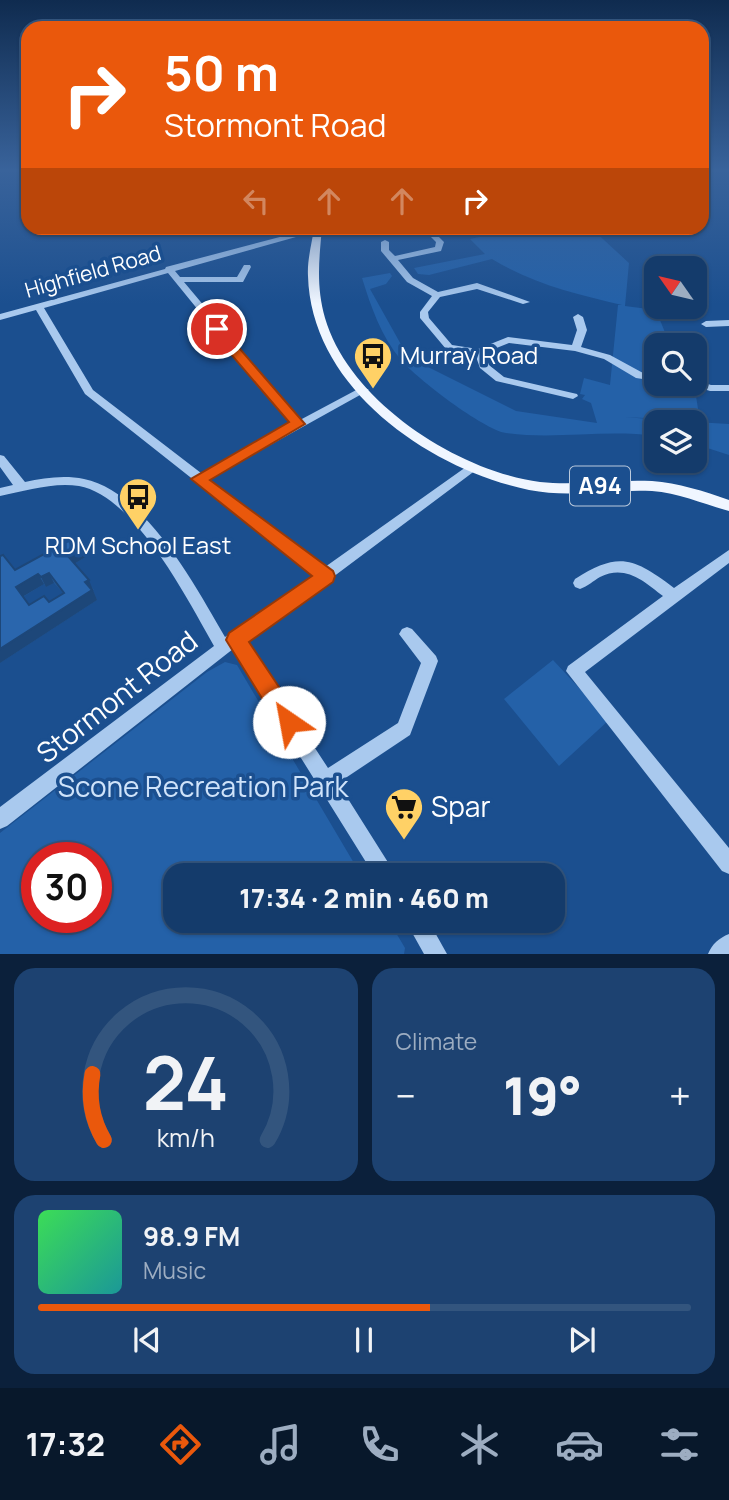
<!DOCTYPE html>
<html lang="en">
<head>
<meta charset="utf-8">
<style>
  body { margin:0; font-family:Manrope,sans-serif; background:#1d4271; color:#f1f3f6; height:100vh; display:flex; flex-direction:column; font-size:26px; white-space:nowrap }
  * { box-sizing:border-box; margin:0 }
  p { font-size:23px; color:#9dadc1 }
  .icon { flex:none; width:38px; height:38px; fill:none; stroke:currentColor; stroke-width:2; stroke-linecap:round; stroke-linejoin:round }
  .map { position:relative; height:954px; overflow:hidden }
  .sheet { display:flex; flex-direction:column; gap:14px; padding:14px; background:#0b203b; flex:1 }
  .sheet>* { flex:none }
  .banner { position:absolute; left:21px; top:21px; width:688px; height:214px; border-radius:21px; box-shadow:0 2px 5px #0004,0 0 0 2px #33557e; background:#ea580c; color:#fff; overflow:hidden }
  .needle { width:46px; rotate:304deg }
  .fabs { position:absolute; left:644px; top:256px; display:grid; gap:14px }
  .fabs a { display:grid; place-items:center; width:63px; height:63px; border-radius:14px; background:#143b6b; box-shadow:0 2px 5px #0004,0 0 0 2px #33557e; font-size:35px }
  .speed { position:absolute; left:21px; top:842px; display:flex; gap:14px; font-size:35px; font-weight:700; text-align:center }
  .speed>* { display:grid; place-content:center; width:91px; height:91px; border-radius:50%; background:#143b6b; box-shadow:0 2px 5px #0004,0 0 0 2px #33557e; line-height:1 }
  .speed .limit { border:10px solid #d22; background:#fff; color:#111 }
  .pin { position:absolute; display:grid; place-items:center; width:60px; height:60px; color:#fff; margin:-30px; border:4px solid #fff; border-radius:50%; box-shadow:0 2px 7px #0007 }
  .me { position:absolute; width:77px; margin:-38px; rotate:327deg; stroke-linejoin:round; filter:drop-shadow(0 0 5px #0008) }
  .turn { display:flex; align-items:center; gap:24px; height:147px; padding:0 28px; font-size:32px }
  .turn .icon { width:91px; height:91px; stroke-width:2.5 }
  .turn b { display:block; font-size:49px; line-height:60px }
  .lanes { display:flex; align-items:center; height:66px; padding:0 28px; background:#0003; justify-content:center; gap:35px; direction:ltr }
  .lanes .off { opacity:.35 }
  .big { font-size:52px; font-weight:800; line-height:1.1 }
  .sheet .tile { flex:1; display:flex; flex-direction:column; justify-content:center; gap:10px; min-width:0; padding:0 24px; border-radius:21px; background:#1d4271 }
  .sheet .dial { align-items:center; gap:0 }
  .dial svg { height:182px; overflow:visible; fill:none; stroke:#33557e; stroke-width:7; stroke-linecap:round; text-anchor:middle }
  .dial text { fill:#f1f3f6; stroke:none }
  .song { display:flex; align-items:center; gap:21px }
  .cover { width:84px; height:84px; border-radius:10px; background:linear-gradient(135deg,hsl(130 70% 55%),hsl(180 70% 35%)) }
  .played { height:7px; border-radius:4px; background:linear-gradient(90deg,#ea580c 60%,#33557e 60%) }
  .keys { display:flex; justify-content:space-around; direction:ltr }
  .heat { display:flex; justify-content:space-between; align-items:center; font-size:38px; direction:ltr }
  .sheet .tiles { flex:1; display:grid; gap:14px; grid-template-columns:1fr 1fr }
  .tile:last-child { grid-column:span 2 }
  .trip { position:absolute; left:163px; top:863px; width:402px; height:70px; border-radius:21px; background:#143b6b; box-shadow:0 2px 5px #0004,0 0 0 2px #33557e; font-weight:800; line-height:70px; text-align:center }
  .menu { display:flex; height:112px; justify-content:space-around; align-items:center; background:#08182b; color:#9dadc1 }
  .menu .icon { width:49px; height:49px }
  .menu .active { color:#ea580c }
  .menu b { font-size:32px; color:#f1f3f6 }
  .map>svg:first-child { display:block }
  .green { fill:#2461a8; fill-rule:evenodd }
  .lines { fill:none; stroke-linecap:round; stroke-linejoin:round }
  .minor { fill:#a9c9ee; fill-rule:evenodd }
  .major { fill:#f0f6ff; fill-rule:evenodd }
  .wall { fill:#245895; fill-rule:evenodd }
  .shaded-wall { fill:#1d4779 }
  .building { fill:#2a66ad; stroke:#1d4779; stroke-width:2; fill-rule:evenodd }
  .route { fill:#ea580c; stroke:#983908; stroke-width:2 }
  .labels { text-anchor:middle; stroke-width:7; stroke-linejoin:round; paint-order:stroke }
  .far-street-label { font-size:21px; fill:#fff; stroke:#1b4f8f }
  .shield { fill:#1b4f8f; stroke:#bbcadd; stroke-width:2 }
  .shield-label { font-size:23px; font-weight:bold; fill:#fff }
  .poi-label { font-size:24px; fill:#fff; stroke:#1b4f8f; text-anchor:start }
  .near-street-label { font-size:28px; fill:#fff; stroke:#1b4f8f }
  .near-park-label { font-size:28px; fill:#cfe3fa; stroke:#1b4f8f }
  .near-poi-label { font-size:28px; fill:#fff; stroke:#1b4f8f; text-anchor:start }
</style>
</head>
<body>
<div class="map">
<svg width="729" height="954" viewBox="0 0 729 954">
  <rect width="100%" height="100%" fill="#1b4f8f"/>
  <!-- green -->
  <path class="green" d="M472,228H591L629,263L625,306L656,310L670,345H656V383H690L695,390L700,421L625,417L685,422H656V436C605,429 555,440 506,433C484,430 416,378 401,360C381,336 371,307 362,278L390,273L392,276L386,284L370,289L408,357L516,411L597,423L591,403L582,399L585,395L580,394L584,378L610,385L618,305H622C576,294 533,284 492,259L429,275L418,274L414,268L485,254L470,239L484,236Z
    M695,422L729,424V455L695,444Z
    M553,660L609,720L559,766L504,699Z
    M225,662L237,665L361,875H175V920L389,921L405,948L404,954H0V833L207,672ZM37,858H96V917H37Z"/>
  <g class="lines">
    <!-- minor -->
    <path class="minor" d="M314,228L321,230L175,271L180,277H237L244,265H250L251,267L243,282H184L300,420L360,388L364,387L369,390L209,479L325,567L466,467L470,466L476,470L333,577L331,580L326,582L245,641L328,768L398,723L421,663L399,634L402,629L407,627L412,629L436,656L438,661L410,735L338,783L396,875H374L233,649L7,826L0,829V807L214,646C188,600 135,496 79,486C53,482 25,491 0,496V488L13,485L0,467V455L4,456L25,482C44,478 64,475 84,479C145,491 196,587 225,637L314,575L85,394L36,310L0,320V314L165,269L166,267ZM168,273L291,424L201,473L93,390L44,308Z
      M422,228H430L444,242L441,251L398,260L413,278L438,292L477,283L530,302L523,304L477,289L440,297L428,312L429,318L452,345L478,349L508,337L572,345L577,330L573,317L578,314L583,317L587,330L581,347L610,355L643,373L656,375V381L636,378L604,359L575,351L509,343L484,353L489,365L504,377L577,394L578,396L573,399L496,381L480,368L475,354L446,349L420,318V312L432,296L407,282L381,251V242L385,240L389,242V250L395,256L435,247L436,242Z
      M729,320V326L706,327L701,324L706,321Z
      M695,380L711,385H729V391H710L691,385L690,383H695Z
      M729,550V563L585,672L729,848V874L722,871L566,671L568,666L663,596C644,581 625,564 600,577C593,581 588,586 580,589L575,587L573,583L575,579C619,551 634,558 674,588Z
      M405,920H428L447,954H424Z
      M729,934V954H708C712,944 719,938 729,934Z"/>
    <!-- major -->
    <path class="major" d="M314,228H322C319,260 316,286 325,318C349,401 457,471 540,482C577,486 614,479 652,481C678,483 704,491 729,500V511C703,504 679,493 652,491C611,489 570,498 529,490C429,469 311,388 308,276C307,260 312,243 314,228Z"/>
  </g>
  <!-- wall -->
  <path class="wall" d="M89,555L74,564L94,590H93L97,600L0,663L15,570ZM54,583L63,593L49,602L29,605L23,597L44,584L46,587Z"/>
  <!-- shaded-wall -->
  <path class="shaded-wall" d="M84,545L89,555L72,565L67,555Z
    M49,573L54,583L46,587L41,577Z
    M38,574L44,584L22,597L16,587Z
    M89,580L97,600L0,663V649Z"/>
  <!-- building -->
  <path class="building" d="M77,536L84,545L67,555L89,580L85,582L92,590L0,649V556L3,555L15,570ZM49,573L64,593L49,602L44,596L29,605L16,587L38,574L41,577Z"/>
  <!-- sky -->
  <linearGradient id="sky" x2="0" y2="1"><stop stop-color="#0f2b4f"/><stop offset="0.56" stop-color="#39639b"/><stop offset="1" stop-color="#39639b" stop-opacity="0"/></linearGradient>
  <rect width="729" height="304" fill="url(#sky)"/>
  <!-- route -->
  <path class="route" d="M217,326L221,327L305,424L210,480L333,571L335,576L333,582L249,642L297,714L300,722L297,729L289,733L281,729L226,640L229,633L312,576L191,479L289,422L212,332L211,329Z"/>
  <!-- icons -->
  <defs>
    <g id="bus-pin" transform="scale(2.0125)"><path d="M0 17L-7.5 6A9.5 9.5 0 1 1 7.5 6Z" fill="#ffd166" stroke="#1b4f8f"/><path d="M-5-6H5V4H4V6H2V4H-2V6H-4V4H-5ZM-3.5-4V0h7V-4ZM-3.5 1.2v1.5H-2V1.2ZM2 1.2v1.5H3.5V1.2Z" fill="#111"/></g>
    <g id="supermarket-pin" transform="scale(2.0125)"><path d="M0 17L-7.5 6A9.5 9.5 0 1 1 7.5 6Z" fill="#ffd166" stroke="#1b4f8f"/><path d="M-6-5.5h2.5l.6 2H6L4.5 2H-2.5L-4.4-4H-6ZM-1.5 3.2a1.3 1.3 0 1 0 .1 0ZM3 3.2a1.3 1.3 0 1 0 .1 0Z" fill="#111"/></g>
  </defs>
  <g fill-rule="evenodd">
    <use href="#bus-pin" x="373" y="356"/>
    <use href="#bus-pin" x="138" y="497"/>
    <use href="#supermarket-pin" x="404" y="807"/>
  </g>
  <g class="labels">
    <!-- far-street labels -->
    <g class="far-street-label">
      <text transform="translate(93 272) rotate(-16)" y="7">Highfield Road</text>
    </g>
    <!-- shield labels -->
    <rect class="shield" x="570" y="466.5" width="60" height="39" rx="5"/>
    <g class="shield-label">
      <text x="600" y="494">A94</text>
    </g>
    <!-- poi labels -->
    <g class="poi-label">
      <text x="400" y="364">Murray Road</text>
      <text x="138" y="554" text-anchor="middle">RDM School East</text>
    </g>
    <!-- near-street labels -->
    <g class="near-street-label">
      <text transform="translate(117 697) rotate(-38)" y="10">Stormont Road</text>
    </g>
    <!-- near-park labels -->
    <g class="near-park-label">
      <text x="203" y="797">Scone Recreation Park</text>
    </g>
    <!-- near-poi labels -->
    <g class="near-poi-label">
      <text x="431" y="817">Spar</text>
    </g>
  </g>
</svg>
<div class="fabs">
<a><svg class="needle" viewBox="-14 -14 28 28"><path d="M0-13l5 13h-10z" fill="#e53935"/><path d="M0 13l5-13h-10z" fill="#9dadc1"/></svg></a>
<a><svg class="icon" aria-label="search" viewBox="0 0 24 24"><circle cx="10" cy="10" r="6"/><path d="M15 15l6 6"/></svg></a>
<a><svg class="icon" aria-label="layers" viewBox="0 0 24 24"><path d="M12 4l9 5-9 5-9-5zM3 14l9 5 9-5"/></svg></a>
</div>
<div class="speed"><div class="limit">30</div></div>
<div class="pin" style="left:217px;top:329px;background:#d93025"><svg class="icon" aria-label="arrive" viewBox="0 0 24 24"><path d="M6 21V4h12l-3 4 3 4H6"/></svg></div>
<svg class="me" style="left:289px;top:722px" viewBox="-20 -20 40 40"><circle r="19" fill="#fff"/><path d="M0-13L10 11 0 6-10 11z" fill="#ea580c"/></svg>
<div class="trip">17:34 · 2 min · 460 m</div>
<div class="banner">
<div class="turn"><svg class="icon" aria-label="right" viewBox="0 0 24 24"><path d="M7 20v-9h11M14 6l5 5-5 5"/></svg><div><b>50 m</b>Stormont Road</div></div>
<div class="lanes"><svg class="icon off" aria-label="left" viewBox="0 0 24 24"><path d="M17 20v-9H6M10 6l-5 5 5 5"/></svg><svg class="icon off" aria-label="ahead" viewBox="0 0 24 24"><path d="M12 20V5M6 11l6-6 6 6"/></svg><svg class="icon off" aria-label="ahead" viewBox="0 0 24 24"><path d="M12 20V5M6 11l6-6 6 6"/></svg><svg class="icon" aria-label="right" viewBox="0 0 24 24"><path d="M7 20v-9h11M14 6l5 5-5 5"/></svg></div>
</div>
</div>
<section class="sheet">
<div class="tiles">
<div class="tile dial"><svg viewBox="0 0 100 80">
<path d="M14 69A42 42 0 1 1 86 69"/>
<path d="M14 69A42 42 0 0 1 9 40" stroke="#ea580c"/>
<text x="50" y="56" font-size="32" font-weight="700">24</text>
<text x="50" y="72" font-size="11">km/h</text>
</svg></div>
<div class="tile"><p>Climate</p>
<div class="heat"><a>−</a><b class="big">19°</b><a>+</a></div>
</div>
<div class="tile">
<div class="song"><i class="cover"></i><div><b>98.9 FM</b><p>Music</p></div></div>
<div class="played"></div>
<div class="keys"><svg class="icon" aria-label="previous" viewBox="0 0 24 24"><path d="M18 5L8 12l10 7zM5 5v14"/></svg><svg class="icon" aria-label="pause" viewBox="0 0 24 24"><path d="M8 5v14M16 5v14"/></svg><svg class="icon" aria-label="next" viewBox="0 0 24 24"><path d="M6 5l10 7-10 7zM19 5v14"/></svg></div>
</div>
</div>
</section>
<nav class="menu">
<b>17:32</b>
<svg class="icon active" aria-label="directions" viewBox="0 0 24 24"><path d="M12 3l9 9-9 9-9-9zM9 14v-3h6M13 9l2 2-2 2"/></svg>
<svg class="icon" aria-label="music" viewBox="0 0 24 24"><path d="M9 18V5l10-2v13"/><circle cx="6" cy="18" r="3"/><circle cx="16" cy="16" r="3"/></svg>
<svg class="icon" aria-label="phone" viewBox="0 0 24 24"><path d="M5 4h4l2 5-3 2q2 4 5 5l2-3 5 2v4C11 20 4 13 5 4z"/></svg>
<svg class="icon" aria-label="climate" viewBox="0 0 24 24"><path d="M12 3v18M4 7l16 10M4 17L20 7"/></svg>
<svg class="icon" aria-label="car" viewBox="0 0 24 24"><path d="M5 17H2v-5l4-1 3-4h7l3 4 3 1v5h-3M9 17h6M6 11h13"/><circle cx="7" cy="17" r="2"/><circle cx="17" cy="17" r="2"/></svg>
<svg class="icon" aria-label="filters" viewBox="0 0 24 24"><path d="M4 7h16M4 17h16"/><circle cx="9" cy="7" r="2"/><circle cx="15" cy="17" r="2"/></svg>
</nav>
</body>
</html>
